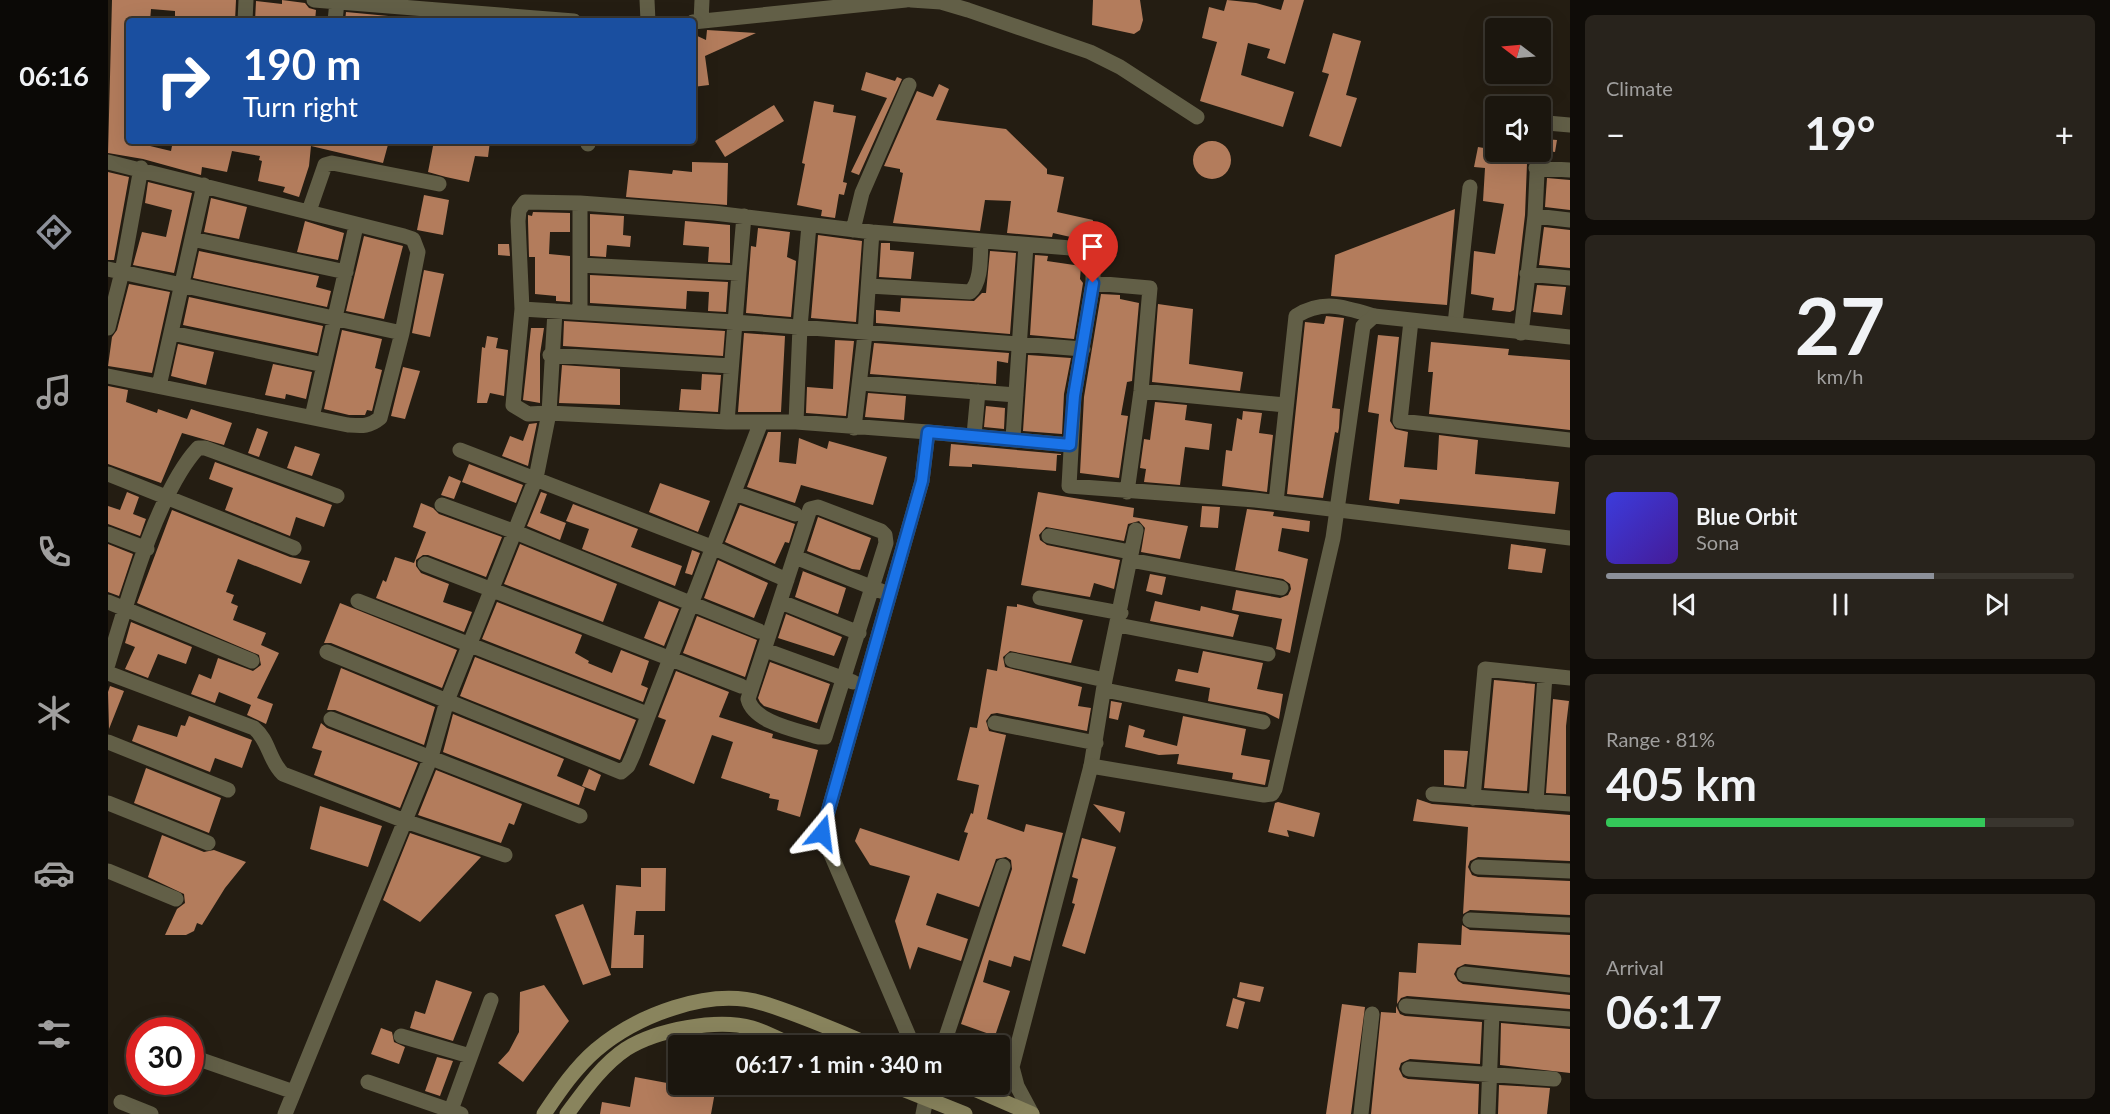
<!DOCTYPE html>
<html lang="en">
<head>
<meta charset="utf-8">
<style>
  body { margin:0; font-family:Lato,sans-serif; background:#28231c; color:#f1f3f6; height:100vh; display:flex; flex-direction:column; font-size:22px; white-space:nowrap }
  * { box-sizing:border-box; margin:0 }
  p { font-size:20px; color:#a09f9e }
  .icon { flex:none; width:33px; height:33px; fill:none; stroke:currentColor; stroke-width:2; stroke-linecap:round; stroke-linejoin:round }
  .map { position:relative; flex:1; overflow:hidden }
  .sheet { display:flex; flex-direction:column; gap:15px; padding:15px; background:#0f0c08; width:540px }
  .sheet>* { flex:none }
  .banner { position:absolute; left:18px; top:18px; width:570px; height:126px; border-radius:6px; box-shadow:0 6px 24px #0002,0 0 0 2px #39352e; background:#1a4fa0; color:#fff; overflow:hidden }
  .needle { width:39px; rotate:286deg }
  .buttons { position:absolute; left:1377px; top:18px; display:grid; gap:12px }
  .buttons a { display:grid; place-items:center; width:66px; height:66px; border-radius:6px; background:#1b160e; box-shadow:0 6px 24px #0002,0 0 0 2px #39352e; font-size:30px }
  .speed { position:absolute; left:18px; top:1017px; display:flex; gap:12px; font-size:30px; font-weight:700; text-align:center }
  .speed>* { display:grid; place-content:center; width:78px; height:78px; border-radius:50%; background:#1b160e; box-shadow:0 6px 24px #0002,0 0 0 2px #39352e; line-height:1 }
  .speed .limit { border:9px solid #d22; background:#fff; color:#111 }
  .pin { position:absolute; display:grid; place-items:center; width:51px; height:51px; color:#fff; margin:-62px -26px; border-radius:50% 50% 50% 0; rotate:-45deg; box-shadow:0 0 6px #0007 }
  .pin .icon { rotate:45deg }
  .me { position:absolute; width:66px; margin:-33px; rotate:16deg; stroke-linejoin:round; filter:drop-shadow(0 0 4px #0008) }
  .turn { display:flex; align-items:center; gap:21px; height:126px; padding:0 18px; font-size:27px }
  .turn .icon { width:78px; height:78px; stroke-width:2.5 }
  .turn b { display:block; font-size:42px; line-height:51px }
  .big { font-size:45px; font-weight:700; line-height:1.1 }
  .sheet .widget { flex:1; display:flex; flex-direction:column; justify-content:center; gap:9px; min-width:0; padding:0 21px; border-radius:9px; background:#28231c }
  .sheet .dial { align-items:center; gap:0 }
  .dial b { font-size:78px; line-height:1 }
  .song { display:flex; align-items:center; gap:18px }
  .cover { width:72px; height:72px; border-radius:9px; background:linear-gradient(135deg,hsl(240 70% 55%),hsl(260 70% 35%)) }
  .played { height:6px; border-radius:3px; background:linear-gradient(90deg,#8c9099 70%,#39352e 70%) }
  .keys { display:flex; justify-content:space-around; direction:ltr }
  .heat { display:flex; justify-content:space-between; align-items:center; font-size:33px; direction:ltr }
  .charge { height:9px; border-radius:4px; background:linear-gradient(90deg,#34c759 81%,#39352e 0) }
  .trip { position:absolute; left:560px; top:1035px; width:342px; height:60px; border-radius:6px; background:#1b160e; box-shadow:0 6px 24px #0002,0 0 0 2px #39352e; font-weight:700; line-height:60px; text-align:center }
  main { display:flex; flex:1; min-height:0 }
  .dock { display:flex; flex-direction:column; width:108px; justify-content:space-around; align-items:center; background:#0b0906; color:#a09f9e }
  .dock .icon { width:42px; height:42px }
  .dock .active { color:#8c9099 }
  .dock b { font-size:27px; color:#f1f3f6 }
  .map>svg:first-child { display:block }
  .building { fill:#b37c5c }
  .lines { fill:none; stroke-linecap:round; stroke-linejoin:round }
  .minor { stroke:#625f47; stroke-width:15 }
  .tertiary { stroke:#625f47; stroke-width:15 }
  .secondary { stroke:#89845d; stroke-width:15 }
  .route-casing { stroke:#114b97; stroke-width:15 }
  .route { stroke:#1a73e8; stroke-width:10 }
</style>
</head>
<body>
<main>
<nav class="dock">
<b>06:16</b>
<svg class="icon active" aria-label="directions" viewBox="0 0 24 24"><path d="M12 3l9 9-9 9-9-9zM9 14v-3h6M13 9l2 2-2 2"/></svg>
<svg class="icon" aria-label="music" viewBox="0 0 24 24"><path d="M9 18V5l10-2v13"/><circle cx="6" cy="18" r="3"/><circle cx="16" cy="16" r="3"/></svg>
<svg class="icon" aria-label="phone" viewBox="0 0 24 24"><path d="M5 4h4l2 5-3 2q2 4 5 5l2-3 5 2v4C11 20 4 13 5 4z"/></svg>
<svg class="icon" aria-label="climate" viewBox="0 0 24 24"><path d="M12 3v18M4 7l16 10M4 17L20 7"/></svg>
<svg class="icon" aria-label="car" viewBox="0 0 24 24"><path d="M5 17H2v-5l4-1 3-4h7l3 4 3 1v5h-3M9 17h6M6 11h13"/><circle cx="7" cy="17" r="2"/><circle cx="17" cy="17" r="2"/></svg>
<svg class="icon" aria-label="filters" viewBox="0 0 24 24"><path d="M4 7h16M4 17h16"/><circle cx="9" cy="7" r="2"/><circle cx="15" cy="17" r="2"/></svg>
</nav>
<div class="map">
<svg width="1462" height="1114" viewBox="0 0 1462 1114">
  <rect width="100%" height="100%" fill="#241d12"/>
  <!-- building -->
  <path class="building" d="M4,0H128L127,21H67V11L43,9L42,21H21V141L63,151L65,141H88L104,145V141H281L275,163L203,146L201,166L191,197L175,192L177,187L150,181L154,161L151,160L152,156L124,151L119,172L94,167L93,175L35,159L0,153Z
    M174,0L197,3L201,8L208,10L207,21H147L148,1L174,4Z
    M985,0H1032L1035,20L1032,30L1026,34L984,25Z
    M1119,0L1148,3L1173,10L1176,0H1196L1177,64L1159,58L1162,49L1140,43L1133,75L1186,92L1175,127L1092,101L1109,42L1094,38L1101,7L1116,11Z
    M238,12L291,17V21H237Z
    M599,30L648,33L597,56L601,85L585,87V34L598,40Z
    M1225,33L1253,41L1238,95L1249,98L1233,147L1201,136L1221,74L1214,72Z
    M758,72L787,81L789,77L794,79L751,175L743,172L779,98L753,90Z
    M831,84L841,89L828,120L898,129L939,169V174L956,177L949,212L985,220L980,241L945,233L944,237L899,233L903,201L877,200L872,231L785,223L795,173L792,172V169L776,166L809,91L825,97Z
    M706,101L726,105L725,112L748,116L735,182L739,183L736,195L731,194L727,218L713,216L714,210L689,205L697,164L694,163Z
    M666,105L676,121L617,157L607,141Z
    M1437,139L1449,140L1447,152L1440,151L1435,144Z
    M326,141H382L380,157L367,156L361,182L338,177L320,172Z
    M1085 160a19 19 0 1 1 38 0a19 19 0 1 1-38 0Z
    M1370,147L1399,152L1396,160L1419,163L1417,215L1406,310L1402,312L1384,310L1386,298L1363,294L1366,251L1387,254L1396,204L1375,201L1377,168L1366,167Z
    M584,162L620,163L619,205L518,197L521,170L564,174L565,170L584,172Z
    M0,172L21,177L6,260H0Z
    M1439,178L1462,180V210L1437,207Z
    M40,182L84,193L66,273L25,265L34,232L58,237L64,210L37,203Z
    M316,195L341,200L335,235L309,230Z
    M103,198L139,207L131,239L96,232Z
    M1347,209L1339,305L1223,296L1227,255Z
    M425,212L462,213V232H442L441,254L462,256V302L448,301V296L427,294V257H421L420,221V215L424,216Z
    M482,214L516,216L515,235L523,236L522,247L499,245L498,257L482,256Z
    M197,221L236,233L230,260L189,252Z
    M577,221L622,225V263L600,262L601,247L575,245Z
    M1436,227L1462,230V268L1431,265Z
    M650,228L682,232L679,257L688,261L683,317L638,313L643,246L648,247Z
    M710,235L754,241L748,322L703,318Z
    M256,236L295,246L276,319L238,311Z
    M773,243H782V250L806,252L803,279L771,277Z
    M390,244H401L402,256L390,255Z
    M91,251L211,276L208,287L223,291L219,307L85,278Z
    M882,251L908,253L902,334L768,323V310L792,312L793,298L866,301L874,293H878Z
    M927,255L940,256L939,261L973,266L972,279L975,283L966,339L922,335Z
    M316,270L336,274L322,337L304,333Z
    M482,275L620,282L618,312L600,311L601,292L579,291L578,309L482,303Z
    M21,284L62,292L44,373L0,366L4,337L9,330Z
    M1429,285L1458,287L1454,315L1425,312Z
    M993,294L1012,295V299L1031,303L1024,381L1019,382L1013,415L1020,416L1011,478L972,473L976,397Z
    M81,297L215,326L209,353L75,325Z
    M1050,304L1085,309L1081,364L1135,372L1132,391L1044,382Z
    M1218,316L1236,318L1224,408L1232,409L1231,428L1230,433L1227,432L1215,498L1179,494L1197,322L1216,324Z
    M456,321L617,331L615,356L455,346Z
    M423,328H436L432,354V403L415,400Z
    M234,330L274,339L267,368L274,370L264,411L259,410L257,415H241L216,409Z
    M636,333L677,336L673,412H630Z
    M1270,335L1291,337L1282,421L1287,429L1300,432L1296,467L1329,470L1331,435L1370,440L1367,474L1451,482L1447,514L1292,499L1291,504L1261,500L1271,414L1260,412Z
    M379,336L390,338L388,348L400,350L396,396L382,393L379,403H369L374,347L377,348Z
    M727,340L746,341L738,416L698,413L699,387L725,389Z
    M1323,342L1401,349L1400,355L1462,360V430L1321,414L1325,372H1320Z
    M766,343L901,353L900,363L889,361L888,384L762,374Z
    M70,344L106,352L98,385L63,376Z
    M920,355L963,358L956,394L954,434L915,431Z
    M165,364L204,372L198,399L178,394L177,399L157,395Z
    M454,365L512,369V405L451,403Z
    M295,367L312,371L297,419L283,416Z
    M594,374L613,375L610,412L571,410L573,389L593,390Z
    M0,386L20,390L18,402L49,413L50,409L79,419L83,409L124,423L116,445L74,433L53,483L0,464Z
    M760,393L798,396L796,420L757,417Z
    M1047,402L1079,405L1077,420L1104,424L1101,450L1077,447L1072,485L1036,482L1038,469L1032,468L1036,439L1042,440Z
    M878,406L897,408L896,429L876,427Z
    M1135,411L1154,413L1151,433L1165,435L1159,492L1114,486L1118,450L1124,451L1129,418L1134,420Z
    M429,423L420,466L394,456L402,436L415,441L421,424Z
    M149,428L160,432L151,457L140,453Z
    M660,432H673L671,462L688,464L691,438L719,449L721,441L779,457L765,505L693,485L687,503L639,487Z
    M843,444L953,454V455H949L948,471L864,464V467L841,466Z
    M187,446L212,454L204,476L179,468Z
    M107,462L224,505L216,527L188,517L182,536L117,510L125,488L101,479Z
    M361,464L415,485L408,503L354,482Z
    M341,476L353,481L346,499L333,495Z
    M552,483L602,501L590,532L541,512Z
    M19,492L31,497L25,514L38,519L32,536L0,524V506L12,510Z
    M433,492L439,494L432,513L458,523L452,540L419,526Z
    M930,492L1026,508L1025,517L1080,526L1072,559L1033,552L1037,528L1031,521L1020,524L1016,541L938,527L931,535L932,540L939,545L1012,560L1006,589L986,583L982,597L913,585Z
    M313,503L325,508L331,514L394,537L378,577L320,555H315L308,560V566L313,573L341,584L335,602L364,612L356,632L268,598L275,580L278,582L287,557L306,563L318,532L305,527Z
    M465,504L530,529L523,547L574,566L567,586L474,549L481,529L458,521Z
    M632,505L687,524L681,543L677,542L667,564L617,542Z
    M1094,506L1112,507L1110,528L1092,527Z
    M1139,509L1166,512L1165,516L1202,521L1201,532L1174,528L1170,551L1200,559L1182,653L1168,649L1174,619L1124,610L1128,590L1172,598L1180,595L1183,589L1182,584L1175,579L1127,570Z
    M64,510L182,557L202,561L193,584L130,559L118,592L126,595L123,603L130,606L125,620L158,633L153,645L171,653L149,698L165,704L158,724L139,715L143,705L111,692L107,703L83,694L91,674L103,679L110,658L145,671L153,665L151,655L29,603Z
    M710,517L763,538L752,570L744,569L699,551Z
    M0,544L25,554L11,596L0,592Z
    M412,544L509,584L495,622L396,584Z
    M1403,544L1438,549L1434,573L1400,569Z
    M584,550L592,553L584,575L577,573Z
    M610,560L660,583L646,618L596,598Z
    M692,570L738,588L730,614L687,597L695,571Z
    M1042,574L1058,577L1054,595L1038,591Z
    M551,601L571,609L556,646L536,638Z
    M1047,601L1092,611L1093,606L1131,615L1125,637L1042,621Z
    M389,602L474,635L467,653L481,661L480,663L504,673L513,650L541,661L533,685L540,688L535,702L374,639Z
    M232,603L349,650L334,688L223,643H216Z
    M909,604L975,620L963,663L902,651L895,657L897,667L974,687L970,706L983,708L979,731L889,713L883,714L878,721L881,731L898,735L879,819L916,832L918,824L955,833L922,961L906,956L903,967L881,960L875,982L902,991L887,1036L853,1024L904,869L903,860L898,857L888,859L871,907L829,893L818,925L860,939L853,961L810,947L802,970L787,921L802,876L762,865L747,841L752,828L851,861L860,833L856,832L863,813L865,814L871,785L849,780L862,727L869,728L879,669L889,671L899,606L909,607Z
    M678,614L734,637L726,656L670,638Z
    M589,616L649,640L637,677L575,653Z
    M23,622L84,647L78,664L50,654L40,678L17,669L27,647L17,643Z
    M1095,651L1155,663L1149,689L1175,694L1171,719L1157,712L1100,701L1102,688L1067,681L1070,669L1090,673Z
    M367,657L528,720L512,760L352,696Z
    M662,662L722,684L709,723L656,706L652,702L650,698Z
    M233,668L327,707L316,745L227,710H219Z
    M568,671L621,692L611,717L665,734L664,738L710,750L692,817L669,810L671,800L661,798L662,794L613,778L625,742L604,735L586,784L541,765L558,720L550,717Z
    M1386,680L1427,684L1419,791L1376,788Z
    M2,686L16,691L1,729L0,692Z
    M1445,699L1461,701L1458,726V794L1438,793Z
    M1003,701L1014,703L1010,720L1001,718Z
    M345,714L456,759L449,776L477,788L471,805L335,752Z
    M81,716L144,740L134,768L107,758L102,772L24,741L30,725L69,737L73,725L77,726Z
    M1075,716L1138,729L1133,755L1162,760L1157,785L1124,779L1125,773L1069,764L1071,754L1051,755L1017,747L1021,725L1037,730L1035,737L1069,746Z
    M213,723L219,728L310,763L292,808L206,775L214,751L204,748Z
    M1336,750L1360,751L1356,787L1336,785Z
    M38,768L113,798L101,833L26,803Z
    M481,769L493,775L487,791L474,786Z
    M328,770L414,804L406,825L401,823L393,843L310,815Z
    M1309,799L1324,804L1462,815V861L1370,857L1362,861L1360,867L1364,875L1370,877L1462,881V915L1362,910L1355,914L1360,827L1305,821Z
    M1170,802L1212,813L1206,837L1179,830L1181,837L1160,832L1167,803Z
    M985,804L1017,812L1012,833Z
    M212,806L274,826L260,867L202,849Z
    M302,833L373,857L312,922L275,900Z
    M54,835L96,852L106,850L138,862L117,888L94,925L89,923L86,931L78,935H57L69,909L77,903L76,894L40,877Z
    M974,838L1008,847L977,954L954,946L967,904L964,903L970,879L964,877Z
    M533,868H558L557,911H528L526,935H536L535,968H503L508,885L533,887Z
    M475,904L503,975L475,985L447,915Z
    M1354,925L1362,930L1462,935V975L1357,964L1349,968L1346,974L1350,981L1355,984L1462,995V1009L1299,996L1293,998L1289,1004L1291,972L1308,973L1310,943L1353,945Z
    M328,980L364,992L345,1041L302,1028L307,1011L317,1014Z
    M1132,982L1156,987L1152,1002L1129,997Z
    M436,985L461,1021L415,1082L390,1063L401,1051L411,1032L412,992Z
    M1125,998L1137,1002L1130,1029L1118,1026Z
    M1234,1004L1257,1007L1243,1114H1218Z
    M1288,1006L1292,1014L1297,1016L1374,1022L1372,1064L1302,1059L1293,1063L1291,1069L1295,1077L1300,1079L1371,1084L1370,1114H1263L1273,1012L1288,1013Z
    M1393,1023L1462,1029V1073L1392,1065Z
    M273,1028L284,1032L286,1042L297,1047L291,1064L263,1054Z
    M329,1057L345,1061L332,1096L317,1091Z
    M527,1077L607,1092L603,1114H492L494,1102L522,1107Z
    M1391,1085L1442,1088L1439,1114H1390Z"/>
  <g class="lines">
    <!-- minor -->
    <path class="minor" d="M206,0L466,21
      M539,0L540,21
      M803,0L833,2L860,10L982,52L1012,67L1089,117
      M137,21L138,0
      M227,21L229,2
      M593,21L594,0
      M585,22L798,0
      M1432,131L1439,123L1462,125
      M480,144V141
      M0,162L296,236L305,239L310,252L294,333L272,418C261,427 254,426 240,425L0,376
      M1428,168L1462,170
      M472,203V312
      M201,211L217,165L224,163L331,184
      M1427,216L1462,220
      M745,230L754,193L801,85
      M84,239L238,272
      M473,265L631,273L619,422
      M0,269L294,333
      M631,273L636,216
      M1419,274L1462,278
      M985,283L1042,288L1033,391L1019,492
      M761,286L862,292C874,282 872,256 873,241
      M414,309L626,322L975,349
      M447,311L441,413L420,414L405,405L414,309L410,221L411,210L417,202L472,203L606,213L764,232L975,249L985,255V283L966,396L961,486L1147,500L1462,538
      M1303,321L1292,421L1462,440
      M1347,324L1362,187
      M0,328L14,272L33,168
      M64,333L216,365
      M1413,333L1427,216L1430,152
      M442,355L623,366
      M752,383L908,395
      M51,386L96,185
      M1033,391L1177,405
      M204,417L248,226
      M688,422L692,327L701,225
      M746,428L757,334L764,232
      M820,432L962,445
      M866,435L870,392
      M905,438L918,245
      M352,450L606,548L679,580
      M0,474L186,548
      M627,493L687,514
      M1168,502L1188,316C1215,299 1237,307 1266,316
      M334,505L405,531L651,631
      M710,507L773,531L777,535L778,543L717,737H710C689,730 646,723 640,699L702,509Z
      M0,534L39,549
      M941,536L1022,552
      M687,557L773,591
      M1022,560L1173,588
      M317,564L633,686
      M932,598L1013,613
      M250,601L539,714
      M0,602L144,661
      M673,602L751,633
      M1010,625L1160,654
      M657,650L745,682
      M219,652L513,772L520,766L525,755L653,422
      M904,660L997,680
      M0,664C18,605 49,492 90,448H97L229,496
      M0,673L146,728C161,740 161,761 175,774L297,821L397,855
      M997,690L1155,722
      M223,719L472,816
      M887,723L988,743
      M0,742L120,790
      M983,766L997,680L1028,530
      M1325,794L1462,804
      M1365,798L1377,669L1462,678
      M1428,802L1437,676
      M0,803L100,843
      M1370,867L1462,871
      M0,871L68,899
      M1362,920L1462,925
      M1356,974L1462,985
      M1298,1006L1462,1019
      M293,1036L362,1056
      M835,1046L895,866
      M82,1056L186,1092
      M1301,1069L1446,1079
      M260,1082L353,1114
      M13,1102L43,1114
      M343,1110L383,1000
      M177,1114L323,757L339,701L428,478L441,413L619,422H688L820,432L814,481L714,833L805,1046
      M815,1114L818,1099
      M1253,1114L1264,1014
      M1380,1114L1384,1013"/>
    <!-- tertiary -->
    <path class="tertiary" d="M924,1114L909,1086L904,1067L983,766L1156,795L1164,794L1167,789L1225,538L1255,326L1266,316L1462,337"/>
    <!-- secondary -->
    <path class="secondary" d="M782,1084L857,1114
      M855,1084L924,1114
      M436,1114C451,1092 467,1068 488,1050C528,1016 601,987 654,1003C691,1014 729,1031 765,1046
      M459,1114C476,1091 494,1065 518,1049C548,1030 609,1018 644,1028C658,1032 672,1040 686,1046"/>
  </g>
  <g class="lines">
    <!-- route casing -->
    <g class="route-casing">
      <path id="route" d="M714,833L814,481L820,432L962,445L966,396L985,283"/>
    </g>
    <!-- route -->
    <use href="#route" class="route"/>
  </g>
</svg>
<div class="buttons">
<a><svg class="needle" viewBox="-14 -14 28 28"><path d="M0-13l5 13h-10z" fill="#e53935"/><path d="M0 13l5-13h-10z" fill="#a09f9e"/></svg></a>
<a><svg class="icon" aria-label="sound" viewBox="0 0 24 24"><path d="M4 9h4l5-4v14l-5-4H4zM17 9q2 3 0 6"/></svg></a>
</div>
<div class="speed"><div class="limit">30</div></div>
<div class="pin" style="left:985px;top:283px;background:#d93025"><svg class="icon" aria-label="arrive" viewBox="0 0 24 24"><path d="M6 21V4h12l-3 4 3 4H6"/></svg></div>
<svg class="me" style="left:714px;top:833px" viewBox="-20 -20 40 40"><path d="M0-17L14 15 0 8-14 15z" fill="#1a73e8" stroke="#fff" stroke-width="4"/></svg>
<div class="trip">06:17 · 1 min · 340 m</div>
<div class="banner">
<div class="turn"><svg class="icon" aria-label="right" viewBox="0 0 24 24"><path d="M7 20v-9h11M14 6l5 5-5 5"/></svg><div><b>190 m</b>Turn right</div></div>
</div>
</div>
<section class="sheet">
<div class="widget"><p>Climate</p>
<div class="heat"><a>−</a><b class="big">19°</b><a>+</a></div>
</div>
<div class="widget dial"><b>27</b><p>km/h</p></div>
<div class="widget">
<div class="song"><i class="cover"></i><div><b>Blue Orbit</b><p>Sona</p></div></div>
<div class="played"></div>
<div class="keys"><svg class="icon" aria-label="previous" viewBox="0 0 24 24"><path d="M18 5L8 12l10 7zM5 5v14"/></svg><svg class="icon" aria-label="pause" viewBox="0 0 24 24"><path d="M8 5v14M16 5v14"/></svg><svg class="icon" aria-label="next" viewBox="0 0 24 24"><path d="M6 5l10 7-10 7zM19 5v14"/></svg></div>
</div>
<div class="widget"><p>Range · 81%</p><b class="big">405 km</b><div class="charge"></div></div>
<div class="widget"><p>Arrival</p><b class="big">06:17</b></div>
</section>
</main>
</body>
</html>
